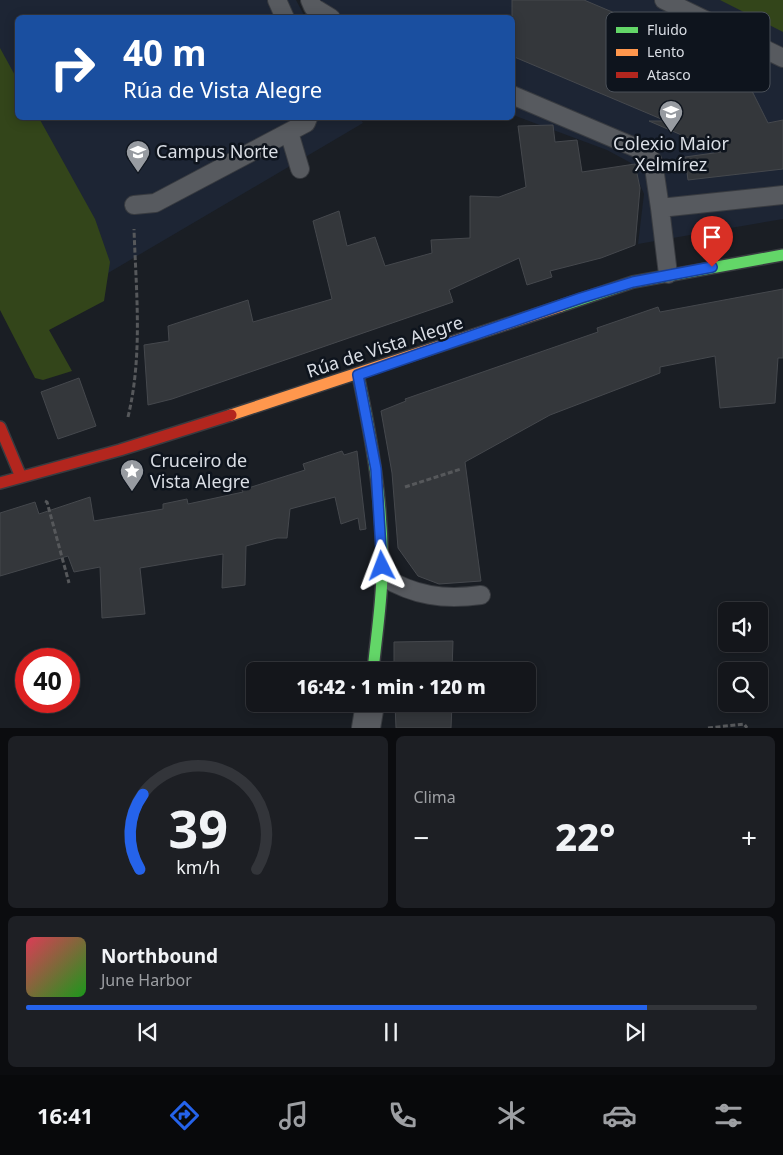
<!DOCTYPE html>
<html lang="es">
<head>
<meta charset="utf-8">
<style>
  body { margin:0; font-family:"Noto Sans",sans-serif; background:#1d1f24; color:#f1f3f6; height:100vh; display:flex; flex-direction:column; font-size:19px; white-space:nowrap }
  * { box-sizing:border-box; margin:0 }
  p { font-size:16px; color:#9d9fa3 }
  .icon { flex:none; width:28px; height:28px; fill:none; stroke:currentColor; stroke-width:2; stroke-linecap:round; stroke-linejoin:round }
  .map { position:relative; height:728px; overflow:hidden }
  .side { display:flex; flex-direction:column; gap:8px; padding:8px; background:#0b0c0f; flex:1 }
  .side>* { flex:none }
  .banner { position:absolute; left:15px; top:15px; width:500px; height:105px; border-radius:8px; box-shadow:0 2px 12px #0003,0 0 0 1px #33353a; background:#1a4fa0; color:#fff; overflow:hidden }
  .fabs { position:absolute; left:718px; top:602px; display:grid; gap:10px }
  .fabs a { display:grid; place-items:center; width:50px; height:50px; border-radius:8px; background:#14161b; box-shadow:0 2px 12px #0003,0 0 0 1px #33353a; font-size:25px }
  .speed { position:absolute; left:15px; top:648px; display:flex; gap:10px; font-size:25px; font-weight:700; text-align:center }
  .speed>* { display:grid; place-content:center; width:65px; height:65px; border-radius:50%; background:#14161b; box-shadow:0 2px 12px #0003,0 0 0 1px #33353a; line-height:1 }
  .speed .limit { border:8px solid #d22; background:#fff; color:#111 }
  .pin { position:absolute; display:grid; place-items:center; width:42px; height:42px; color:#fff; margin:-51px -21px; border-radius:50% 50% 50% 0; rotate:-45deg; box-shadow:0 0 5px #0007 }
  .pin .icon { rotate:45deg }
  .me { position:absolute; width:55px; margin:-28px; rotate:357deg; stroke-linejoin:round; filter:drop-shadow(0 0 4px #0008) }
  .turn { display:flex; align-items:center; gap:18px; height:105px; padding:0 25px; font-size:22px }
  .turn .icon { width:65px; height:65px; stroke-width:2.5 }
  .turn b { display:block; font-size:35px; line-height:42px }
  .big { font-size:38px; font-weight:800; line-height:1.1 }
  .side .tile { flex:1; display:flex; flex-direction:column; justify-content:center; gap:8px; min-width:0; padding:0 18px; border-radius:8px; background:#1d1f24 }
  .side .dial { align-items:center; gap:0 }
  .dial svg { height:130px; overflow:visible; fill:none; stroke:#33353a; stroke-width:7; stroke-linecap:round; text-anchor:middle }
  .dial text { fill:#f1f3f6; stroke:none }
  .song { display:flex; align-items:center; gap:15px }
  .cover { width:60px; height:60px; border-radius:8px; background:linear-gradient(135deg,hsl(350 70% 55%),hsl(120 70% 35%)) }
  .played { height:5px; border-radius:2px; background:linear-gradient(90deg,#2563eb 85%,#33353a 85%) }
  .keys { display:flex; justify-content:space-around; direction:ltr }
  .heat { display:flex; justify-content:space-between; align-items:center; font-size:28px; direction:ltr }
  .side .tiles { flex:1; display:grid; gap:8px; grid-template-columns:1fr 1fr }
  .tile:last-child { grid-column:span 2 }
  .trip { position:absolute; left:246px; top:662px; width:290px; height:50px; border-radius:8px; background:#14161b; box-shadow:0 2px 12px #0003,0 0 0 1px #33353a; font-weight:800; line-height:50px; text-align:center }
  .tabs { display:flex; height:80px; justify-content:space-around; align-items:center; background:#08090b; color:#9d9fa3 }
  .tabs .icon { width:35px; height:35px }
  .tabs .active { color:#2563eb }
  .tabs b { font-size:22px; color:#f1f3f6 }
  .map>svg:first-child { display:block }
  .built { fill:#1d2534 }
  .green { fill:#33451a }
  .building { fill:#34373b; stroke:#45484d }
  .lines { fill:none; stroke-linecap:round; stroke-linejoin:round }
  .lane-casing { stroke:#383b40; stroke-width:20 }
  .street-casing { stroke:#383b40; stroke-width:30 }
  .fast-casing { stroke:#383b40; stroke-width:14 }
  .slow-casing { stroke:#383b40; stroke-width:14 }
  .jam-casing { stroke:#383b40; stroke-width:14 }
  .path { stroke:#56585b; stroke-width:3; stroke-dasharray:5 2.5; stroke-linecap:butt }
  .lane { stroke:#575a5f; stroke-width:18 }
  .street { stroke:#575a5f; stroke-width:28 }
  .fast { stroke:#63d668; stroke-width:11 }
  .slow { stroke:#ff974d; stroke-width:11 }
  .jam { stroke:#b3261e; stroke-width:11 }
  .route-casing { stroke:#184099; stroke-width:12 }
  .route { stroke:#2563eb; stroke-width:9 }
  .labels { text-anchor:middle; stroke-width:5; stroke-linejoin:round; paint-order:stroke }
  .poi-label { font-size:18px; fill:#dadee5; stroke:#0e141d; text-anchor:start }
  .street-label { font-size:18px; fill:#dadee5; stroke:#0e141d }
  .key { fill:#0e141d; stroke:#4b5159; stroke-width:1 }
  .key-label { font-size:14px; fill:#dadee5 }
</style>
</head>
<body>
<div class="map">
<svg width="783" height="728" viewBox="0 0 783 728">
  <rect width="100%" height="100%" fill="#1a1e24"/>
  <!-- built -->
  <path class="built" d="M0,0H296L305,17L18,18V118H360L363,123L52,306L0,224Z
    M302,0H783V219L638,244L644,194L631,163L607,150L513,115L512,18L312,17L303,8Z"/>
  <!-- green -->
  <path class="green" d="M720,0H783V32Z
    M0,48L17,79L18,118H39L95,219L110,262L104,301L49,330L72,371L43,380L35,378L0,310Z"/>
  <!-- building -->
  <path class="building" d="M512,0H584L721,58L749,85L768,123L783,120V169L688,180L685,157L721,152L649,121H666L512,56Z
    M553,125L555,142L577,140L582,172L635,164L640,188L635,245L601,258L550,271L552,277L527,285L519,258L449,290L453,302L172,399L148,405L144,345L169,341L168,326L248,300L253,322L332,299L313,221L339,211L347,246L375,237L385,266L432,253L431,240L470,238V196L499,197L526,187L518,126Z
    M783,289V358H778L775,403L720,408L715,356L660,367V373L550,415L465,462L481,581L439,584L418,576L398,548L392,473L381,411L406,401L405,399L598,332L597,328L658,307L660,312Z
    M79,378L96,426L58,439L41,392Z
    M342,451L344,455L357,451L366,529L360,530L358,518L341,524L335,497L290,509L287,538H277L246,546L245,585L222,588L223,554L140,568L145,614L102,618L100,567L74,572L68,556L0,576V513L35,502L39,514L90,497L94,521L163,509V504L187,499L188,504L243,492L242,490L305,470L303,464Z
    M453,641L452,671H394V642Z
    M395,704H452L451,728H396Z"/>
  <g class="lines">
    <!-- lane casing -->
    <g class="lane-casing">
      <path id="lane" d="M277,0L285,18
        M310,0L313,7L331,18
        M664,0L783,58
        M512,95L639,149L653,161L660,208L783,195
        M289,132L300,169
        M134,205L155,203L306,123L308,118
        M660,208L668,274
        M382,576C414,596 444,600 481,595"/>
    </g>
    <!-- street casing -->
    <g class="street-casing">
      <path id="street" d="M366,728L370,704"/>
    </g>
    <!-- fast casing -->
    <g class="fast-casing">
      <path id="fast" d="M561,306L633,282L783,255
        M358,375C372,441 384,508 382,576C381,608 376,639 373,671"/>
    </g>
    <!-- slow casing -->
    <g class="slow-casing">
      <path id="slow" d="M231,415L561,306"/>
    </g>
    <!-- jam casing -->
    <g class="jam-casing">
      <path id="jam" d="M0,427L21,477
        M0,483L120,450L231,415"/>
    </g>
    <!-- path -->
    <path class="path" d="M128,417C143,355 136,291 134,229
      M405,487L461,469
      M45,501L47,502L69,583
      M708,728L744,724L747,728"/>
    <!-- lane -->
    <use href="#lane" class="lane"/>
    <!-- street -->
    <use href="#street" class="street"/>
    <!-- fast -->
    <use href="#fast" class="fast"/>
    <!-- slow -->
    <use href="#slow" class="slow"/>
    <!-- jam -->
    <use href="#jam" class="jam"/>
  </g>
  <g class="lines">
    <!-- route casing -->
    <g class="route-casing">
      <path id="route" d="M382,566L376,469L358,375L581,298L633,282L712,267"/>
    </g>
    <!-- route -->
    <use href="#route" class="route"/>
  </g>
  <!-- icons -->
  <defs>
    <g id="school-pin" transform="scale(1.25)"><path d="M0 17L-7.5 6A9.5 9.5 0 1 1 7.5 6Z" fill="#979ba1" stroke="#0e141d"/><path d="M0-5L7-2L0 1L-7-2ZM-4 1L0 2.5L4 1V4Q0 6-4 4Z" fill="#fff"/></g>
    <g id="university-pin" transform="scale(1.25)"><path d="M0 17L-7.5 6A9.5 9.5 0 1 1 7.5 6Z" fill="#979ba1" stroke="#0e141d"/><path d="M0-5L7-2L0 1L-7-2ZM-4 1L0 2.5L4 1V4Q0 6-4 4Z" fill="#fff"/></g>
    <g id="sight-pin" transform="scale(1.25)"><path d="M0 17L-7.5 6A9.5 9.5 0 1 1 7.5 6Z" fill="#979ba1" stroke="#0e141d"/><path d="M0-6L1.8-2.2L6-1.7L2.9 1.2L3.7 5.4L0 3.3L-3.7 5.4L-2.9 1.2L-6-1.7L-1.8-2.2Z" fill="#fff"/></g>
  </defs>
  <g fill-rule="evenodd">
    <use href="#school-pin" x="671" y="112"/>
    <use href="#university-pin" x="138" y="152"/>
    <use href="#sight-pin" x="132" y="471"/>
  </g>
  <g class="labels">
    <!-- poi labels -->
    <g class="poi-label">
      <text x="671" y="150" text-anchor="middle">Colexio Maior<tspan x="671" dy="21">Xelmírez</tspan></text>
      <text x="156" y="158">Campus Norte</text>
      <text x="150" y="467">Cruceiro de<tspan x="150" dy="21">Vista Alegre</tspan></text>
    </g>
    <!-- street labels -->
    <g class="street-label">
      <text transform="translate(385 347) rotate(-18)" y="6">Rúa de Vista Alegre</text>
    </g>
  </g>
  <!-- legend -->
  <rect x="606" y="12" width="164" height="80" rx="8" class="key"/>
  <rect x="616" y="27" width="22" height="6" fill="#63d668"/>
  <rect x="616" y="49" width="22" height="7" fill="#ff974d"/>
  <rect x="616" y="72" width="22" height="6" fill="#b3261e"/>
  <g class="key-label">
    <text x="647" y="35">Fluido</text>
    <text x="647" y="57">Lento</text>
    <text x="647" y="80">Atasco</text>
  </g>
</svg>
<div class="fabs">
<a><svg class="icon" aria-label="sound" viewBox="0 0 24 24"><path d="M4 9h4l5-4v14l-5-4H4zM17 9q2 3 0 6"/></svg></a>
<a><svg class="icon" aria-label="search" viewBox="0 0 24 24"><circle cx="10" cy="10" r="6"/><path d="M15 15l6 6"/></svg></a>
</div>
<div class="speed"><div class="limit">40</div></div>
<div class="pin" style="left:712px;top:267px;background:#d93025"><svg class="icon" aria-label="arrive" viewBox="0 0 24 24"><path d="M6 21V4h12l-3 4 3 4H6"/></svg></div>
<svg class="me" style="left:382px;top:566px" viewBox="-20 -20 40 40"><path d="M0-17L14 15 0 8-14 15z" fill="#2563eb" stroke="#fff" stroke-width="4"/></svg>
<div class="trip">16:42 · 1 min · 120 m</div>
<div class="banner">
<div class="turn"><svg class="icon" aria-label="right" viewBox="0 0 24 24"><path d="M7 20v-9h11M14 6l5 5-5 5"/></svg><div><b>40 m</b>Rúa de Vista Alegre</div></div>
</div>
</div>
<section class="side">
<div class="tiles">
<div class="tile dial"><svg viewBox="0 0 100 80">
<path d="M14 69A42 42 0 1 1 86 69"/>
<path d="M14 69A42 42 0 0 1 16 23" stroke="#2563eb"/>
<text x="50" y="56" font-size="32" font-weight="700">39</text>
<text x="50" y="72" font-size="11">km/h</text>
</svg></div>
<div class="tile"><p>Clima</p>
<div class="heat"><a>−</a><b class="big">22°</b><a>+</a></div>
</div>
<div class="tile">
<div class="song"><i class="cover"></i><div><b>Northbound</b><p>June Harbor</p></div></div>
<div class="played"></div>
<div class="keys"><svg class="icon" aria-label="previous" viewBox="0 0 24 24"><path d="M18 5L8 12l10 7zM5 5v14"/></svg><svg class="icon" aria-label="pause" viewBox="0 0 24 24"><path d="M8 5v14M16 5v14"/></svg><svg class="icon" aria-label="next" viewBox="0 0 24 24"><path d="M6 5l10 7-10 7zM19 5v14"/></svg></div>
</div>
</div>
</section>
<nav class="tabs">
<b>16:41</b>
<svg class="icon active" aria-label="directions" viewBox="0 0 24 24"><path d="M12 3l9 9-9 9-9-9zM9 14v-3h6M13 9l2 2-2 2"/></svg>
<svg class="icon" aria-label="music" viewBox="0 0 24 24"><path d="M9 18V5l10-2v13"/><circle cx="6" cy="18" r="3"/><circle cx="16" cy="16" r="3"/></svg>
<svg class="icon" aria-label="phone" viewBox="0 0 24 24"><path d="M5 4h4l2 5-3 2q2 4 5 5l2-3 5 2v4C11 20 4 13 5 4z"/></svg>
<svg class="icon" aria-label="climate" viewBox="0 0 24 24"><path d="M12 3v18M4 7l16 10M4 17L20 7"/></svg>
<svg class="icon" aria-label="car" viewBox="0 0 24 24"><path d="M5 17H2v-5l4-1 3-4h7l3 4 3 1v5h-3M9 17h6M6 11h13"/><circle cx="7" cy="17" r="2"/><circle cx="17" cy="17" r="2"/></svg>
<svg class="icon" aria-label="filters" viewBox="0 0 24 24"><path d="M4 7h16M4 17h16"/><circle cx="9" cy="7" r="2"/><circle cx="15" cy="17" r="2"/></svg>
</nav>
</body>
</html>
